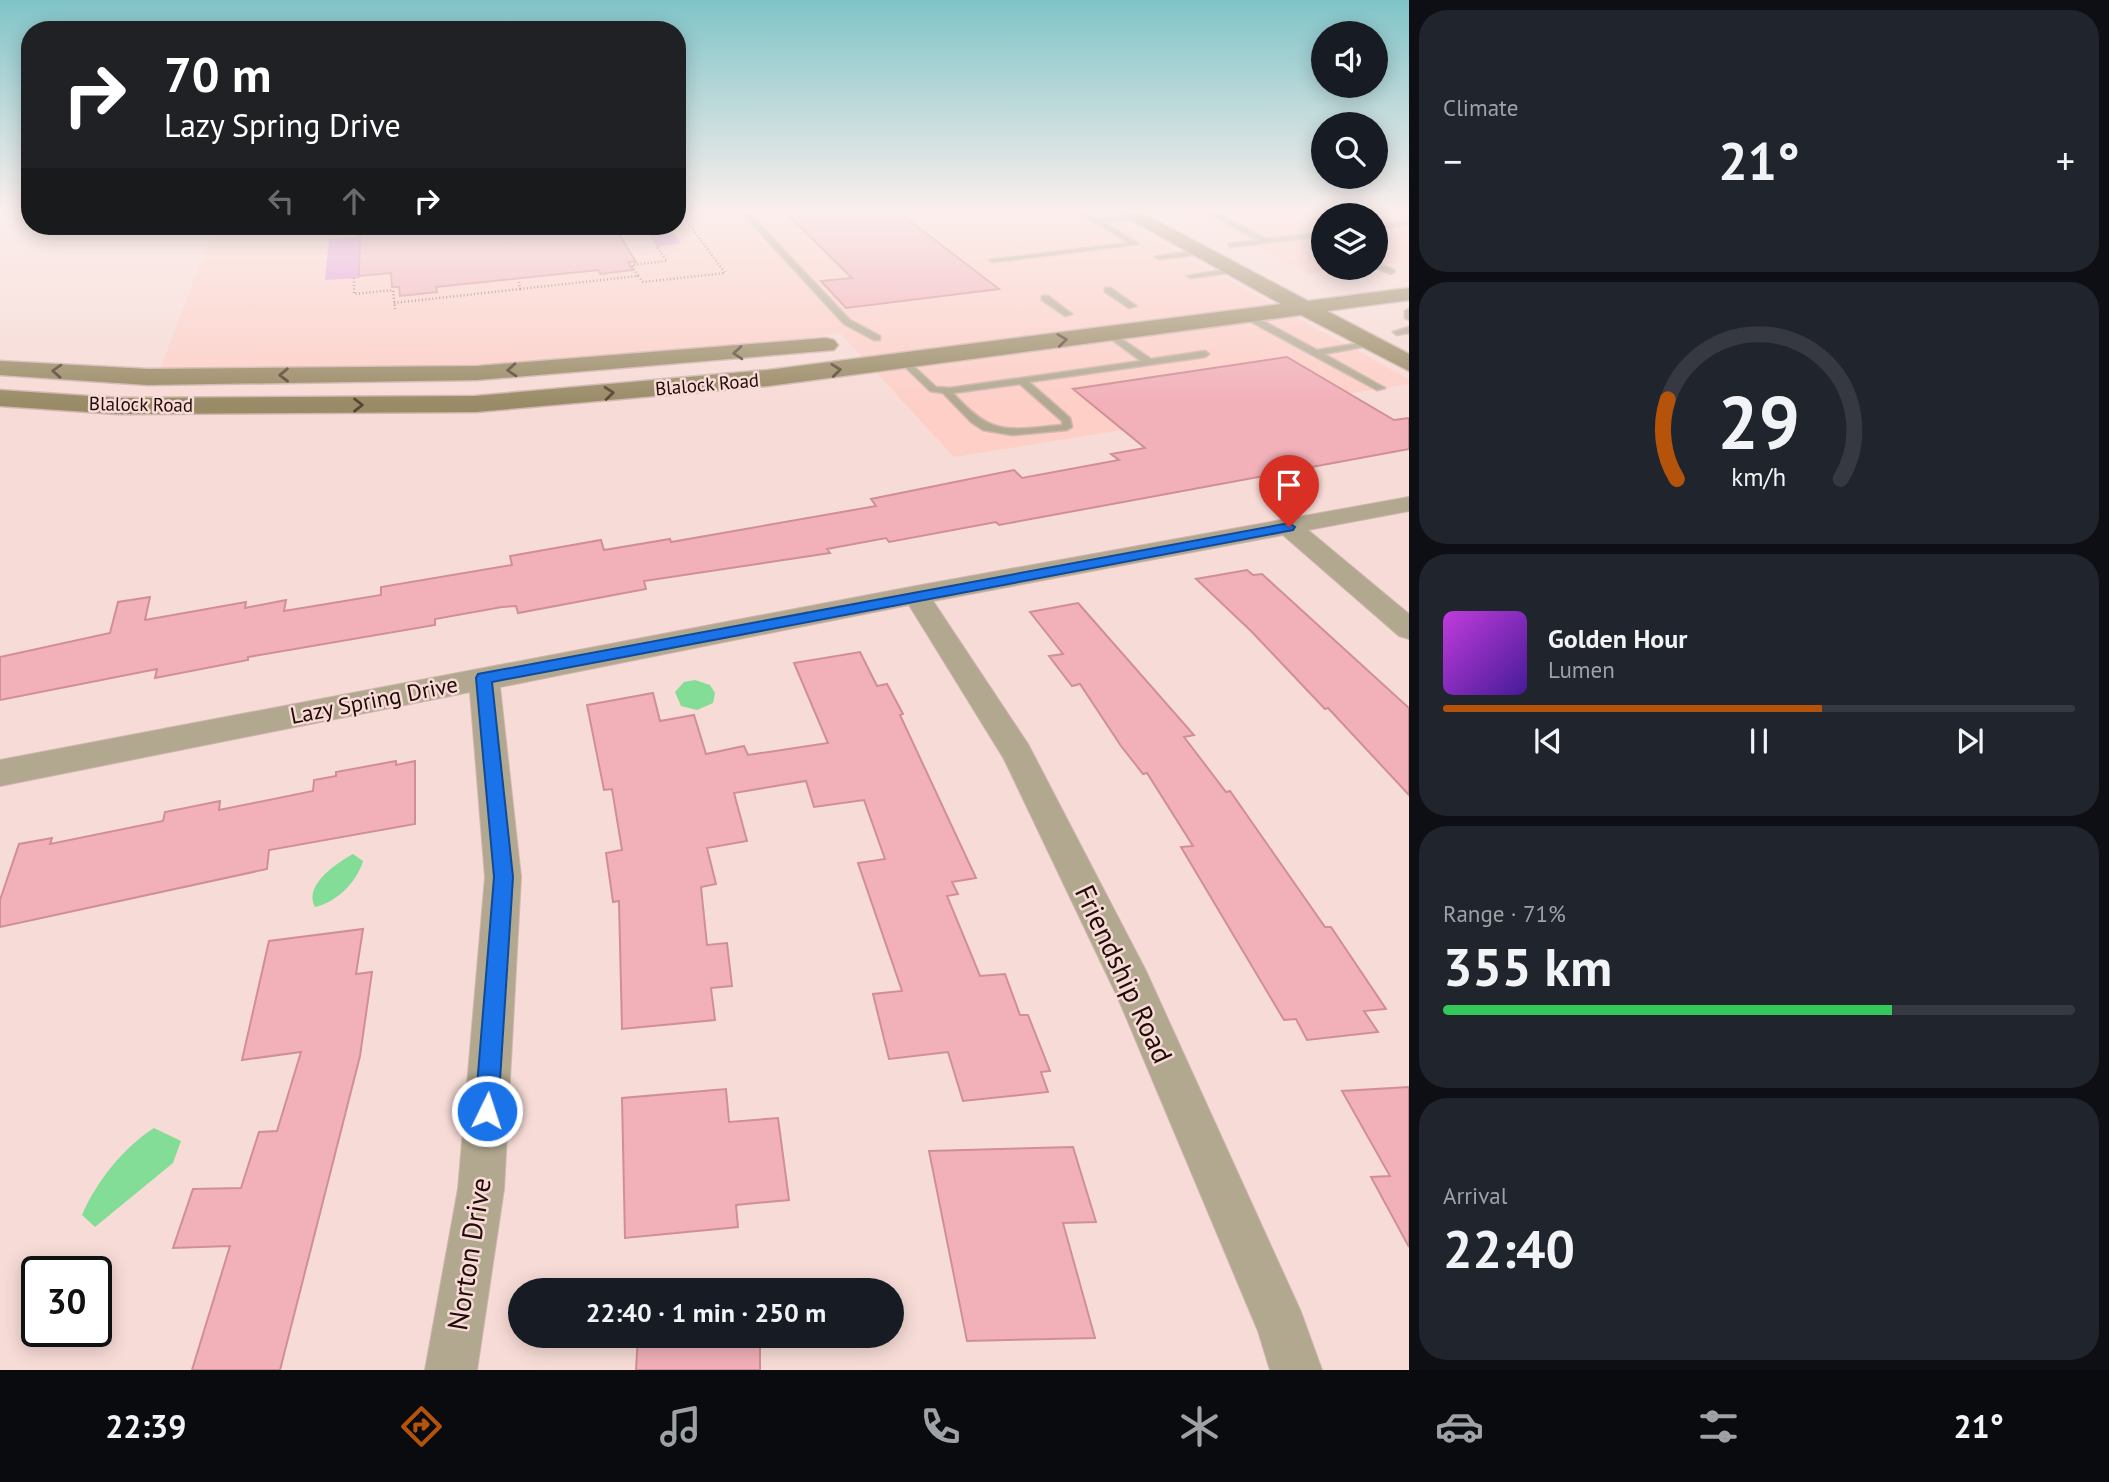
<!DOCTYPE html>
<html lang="en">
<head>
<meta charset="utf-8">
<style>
  body { margin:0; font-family:"PT Sans",sans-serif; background:#20242c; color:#f1f3f6; height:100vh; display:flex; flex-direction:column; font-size:26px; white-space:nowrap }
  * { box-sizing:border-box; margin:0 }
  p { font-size:23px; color:#9ea1a6 }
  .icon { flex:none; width:38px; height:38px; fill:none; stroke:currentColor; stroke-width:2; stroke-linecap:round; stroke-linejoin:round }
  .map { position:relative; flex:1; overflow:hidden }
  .side { display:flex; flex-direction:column; gap:10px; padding:10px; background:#0d0f14; width:700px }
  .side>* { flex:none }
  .top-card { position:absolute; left:21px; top:21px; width:665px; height:214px; border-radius:28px; box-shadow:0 4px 18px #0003; background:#202124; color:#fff; overflow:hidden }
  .buttons { position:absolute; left:1311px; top:21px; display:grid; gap:14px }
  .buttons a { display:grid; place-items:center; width:77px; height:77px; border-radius:50%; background:#171b24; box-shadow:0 4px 18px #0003; font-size:35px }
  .speed { position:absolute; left:21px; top:1256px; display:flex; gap:14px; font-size:35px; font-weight:700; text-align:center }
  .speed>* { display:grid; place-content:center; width:91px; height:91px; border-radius:50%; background:#171b24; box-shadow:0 4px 18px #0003; line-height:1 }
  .speed .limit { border:4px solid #111; border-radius:10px; background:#fff; color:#111 }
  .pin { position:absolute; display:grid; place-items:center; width:60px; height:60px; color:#fff; margin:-72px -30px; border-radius:50% 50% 50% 0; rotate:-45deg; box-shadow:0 0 7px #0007 }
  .pin .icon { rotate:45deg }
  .me { position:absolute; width:77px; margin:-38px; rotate:4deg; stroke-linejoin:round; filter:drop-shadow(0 0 5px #0008) }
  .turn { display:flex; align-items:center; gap:24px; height:147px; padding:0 28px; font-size:32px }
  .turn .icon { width:91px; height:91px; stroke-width:2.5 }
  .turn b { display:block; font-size:49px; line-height:60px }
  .lanes { display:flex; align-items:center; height:66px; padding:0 28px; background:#0003; justify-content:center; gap:35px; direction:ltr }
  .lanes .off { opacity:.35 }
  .big { font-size:52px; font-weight:700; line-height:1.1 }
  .side .widget { flex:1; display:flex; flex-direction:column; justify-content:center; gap:10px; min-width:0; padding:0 24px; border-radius:28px; background:#20242c }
  .side .dial { align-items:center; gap:0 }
  .dial svg { height:182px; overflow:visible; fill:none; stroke:#363941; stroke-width:7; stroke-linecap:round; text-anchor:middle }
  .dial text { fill:#f1f3f6; stroke:none }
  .song { display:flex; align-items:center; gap:21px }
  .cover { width:84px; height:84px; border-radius:10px; background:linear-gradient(135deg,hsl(290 70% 55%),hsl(260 70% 35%)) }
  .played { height:7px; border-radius:4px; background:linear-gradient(90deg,#b45309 60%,#363941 60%) }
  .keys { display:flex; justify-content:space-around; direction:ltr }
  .heat { display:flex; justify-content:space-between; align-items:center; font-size:38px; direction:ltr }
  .charge { height:10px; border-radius:5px; background:linear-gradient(90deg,#34c759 71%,#363941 0) }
  .trip { position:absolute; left:508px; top:1278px; width:396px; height:70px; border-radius:35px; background:#171b24; box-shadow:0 4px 18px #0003; font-weight:700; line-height:70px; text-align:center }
  .menu { display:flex; height:112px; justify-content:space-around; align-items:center; background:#090b0e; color:#9ea1a6 }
  .menu .icon { width:49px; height:49px }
  .menu .current { color:#b45309 }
  .menu b { font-size:32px; color:#f1f3f6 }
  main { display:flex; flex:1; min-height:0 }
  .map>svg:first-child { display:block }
  .built { fill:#fdcfc7 }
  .green { fill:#de94d8 }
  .water { fill:#84dd97 }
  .building { fill:#f2b0b9; stroke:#d08f98; stroke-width:2 }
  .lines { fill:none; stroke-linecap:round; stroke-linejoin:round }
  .lane-casing { stroke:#d1b6b1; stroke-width:3 }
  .street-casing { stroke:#d1b6b1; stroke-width:2 }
  .secondary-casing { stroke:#d1b6b1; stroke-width:3 }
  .path { stroke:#836965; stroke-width:2.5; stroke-dasharray:1 2.5; stroke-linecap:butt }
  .lane { fill:#b1a88f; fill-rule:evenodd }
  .street { fill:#b1a88f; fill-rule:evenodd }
  .secondary { fill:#998b66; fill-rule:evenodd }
  .oneway { stroke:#584532 }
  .route { fill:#1a73e8; stroke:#114b97; stroke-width:2 }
  .labels { text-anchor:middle; stroke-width:5; stroke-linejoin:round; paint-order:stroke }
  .far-street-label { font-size:19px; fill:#220b08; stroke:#f7dbd6 }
  .street-label { font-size:23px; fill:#220b08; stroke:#f7dbd6 }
  .near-street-label { font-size:28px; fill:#220b08; stroke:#f7dbd6 }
</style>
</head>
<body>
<main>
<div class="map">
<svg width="1409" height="1370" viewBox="0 0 1409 1370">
  <rect width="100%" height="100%" fill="#f7dbd6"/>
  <!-- built -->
  <path class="built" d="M677,212H1105L1409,379V384L954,457L840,333L761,344L482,365L160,369L215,226H677Z
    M1187,212H1409V261L1376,266V215H1323V268H1358L1309,274Z"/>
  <!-- green -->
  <path class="green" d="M643,226H668L681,243L657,247Z
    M360,236V278L325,280L329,239Z"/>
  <!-- water -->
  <path class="water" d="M695,680L710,685L715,693L713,703L697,710L681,706L675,692L684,682Z
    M353,854L363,861C357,882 337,902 315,907C303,885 337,863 353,854Z
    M154,1128L181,1141L173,1163L95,1227L82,1215C96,1182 124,1147 154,1128Z"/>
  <!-- building -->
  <path class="building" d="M785,212H898L999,289L846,308L821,281L852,278Z
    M388,226H614L636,262H628L633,270L600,274L598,270L436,287L437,292L400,296L399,287H392L391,273L359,276L360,228Z
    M1287,357L1394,420L1409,418V449L999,525L996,522L889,542L886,538L827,549L830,553L644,581L646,589L518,613L516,606L502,607L435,619V625L248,657V660L155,678L157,669L0,700V657L110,633L118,602L150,597L145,620L246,602L245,608L286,600L284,611L381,595V587L512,565L510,556L601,540L604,550L670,539L671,542L876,506L871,499L1014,470L1022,478L1119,460L1111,454L1145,448L1073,389Z
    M1247,570L1253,575L1262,574L1409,708V795L1328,708L1325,709L1251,631L1196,579Z
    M1078,603L1194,735L1184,737L1226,792L1230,791L1325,927H1331L1386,1009L1364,1011L1378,1032L1307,1040L1296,1019L1284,1020L1181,847L1193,846L1147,773L1143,774L1121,746L1080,684L1072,686L1049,656L1063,654L1030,612Z
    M860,652L877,686L887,684L903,714L900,715L976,878L952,882L958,894L947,896L980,976L1005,974L1020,1015H1028L1050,1071L1041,1072L1048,1092L963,1101L948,1052L889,1059L873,994L902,991L858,863L885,859L864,800L814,807L806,781L734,793L747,841L707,848L716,884L701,887L707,945L727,943L732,986L711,988L715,1020L622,1029L619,901L613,902L606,853L622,850L612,789L604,790L587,705L653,693L660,721L694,715L706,754L744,746L748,755L828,743L794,663Z
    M396,761V765L415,761V824L269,850L267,869L0,927V900L19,844L52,838L50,844L163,821L165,812L220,801L219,810L313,791L314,780L336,776V772Z
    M363,929L356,974L372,972L360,1056L280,1370H192L230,1246L173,1248L193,1189L241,1188L259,1132L277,1131L301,1052L242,1060L269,941Z
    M1409,1087V1247L1371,1177L1390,1176L1342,1091Z
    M726,1089L729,1122L778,1118L789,1200L736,1205L738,1227L625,1238L622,1098Z
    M1073,1147L1096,1222L1063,1223L1095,1338L967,1341L929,1151Z
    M638,1335H760V1370H636Z"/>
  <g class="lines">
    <!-- lane casing -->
    <g class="lane-casing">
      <path id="lane" d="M741,212H748L850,320L880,336V340H874L844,324Z
        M1078,212H1086L1098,219L1136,216L1134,219L1103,222L1139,244L993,262L989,260L1129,243Z
        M1205,212H1214L1267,239L1323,232V236L1230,247L1228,244L1258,240Z
        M1409,221V225L1376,229V225Z
        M1200,250L1203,254L1159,259L1155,257Z
        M1376,263L1394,270L1395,272L1391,274L1376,268Z
        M1234,268H1237V272L1191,278L1187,276Z
        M1105,288H1111L1136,306L1129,308L1105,292Z
        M1042,296H1048L1072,314L1065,316L1042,300Z
        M1409,309V320L1405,318V311Z
        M1244,314H1250L1317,350L1373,341V345L1324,354L1385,388L1377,390L1244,318Z
        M1409,327V333L1397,335L1393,332Z
        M1110,331L1151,359L1205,351L1209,354L1205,357L1029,382L1070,418L1072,427L1067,430L1012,435L983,430L971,422L943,393L930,391L899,361L906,359L936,387L950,388L1141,361L1107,336L1106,334ZM1020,384L1062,421V425C1008,430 992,437 953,393Z"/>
    </g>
    <!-- street casing -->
    <g class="street-casing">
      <path id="street" d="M1409,497V511L1308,530L1409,614V639L1399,636L1283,535L933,601L1028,744L1146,971L1301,1312L1322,1370H1270L1258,1331L1118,998L1004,759L909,605L500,687L521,877L504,1189L477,1370H425L458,1189L485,877L470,692L0,786V760L916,586Z"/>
    </g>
    <!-- secondary casing -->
    <g class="secondary-casing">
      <path id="secondary" d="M1117,212H1140L1308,301L1409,288V300L1327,311L1409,354V371L1301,315L768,386L475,412L118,414L0,406V390L118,398L475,396L768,370L1281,304Z
        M826,338L834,340L838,345L834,350L477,380L148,385L0,375V361L148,369L477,366Z"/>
    </g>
    <!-- path -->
    <path class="path" d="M356,231V236
      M638,276L643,282L725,273L680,212
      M354,278V294L393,290L395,309
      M520,289L638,276L632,265L667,261L657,247
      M394,303L520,289L519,282"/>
    <!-- lane -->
    <use href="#lane" class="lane"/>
    <!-- street -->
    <use href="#street" class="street"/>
    <!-- secondary -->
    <use href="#secondary" class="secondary"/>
  </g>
  <!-- one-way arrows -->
  <defs><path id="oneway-chevron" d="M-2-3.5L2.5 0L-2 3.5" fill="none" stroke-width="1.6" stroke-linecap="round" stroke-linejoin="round" transform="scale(1.75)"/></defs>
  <g class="oneway">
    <use href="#oneway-chevron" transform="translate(1062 340) rotate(-7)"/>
    <use href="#oneway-chevron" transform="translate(738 353) rotate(176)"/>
    <use href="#oneway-chevron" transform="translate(512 370) rotate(176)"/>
    <use href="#oneway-chevron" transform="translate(836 370) rotate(-7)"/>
    <use href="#oneway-chevron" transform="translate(57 371) rotate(-176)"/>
    <use href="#oneway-chevron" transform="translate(284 375) rotate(179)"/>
    <use href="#oneway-chevron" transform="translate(609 393) rotate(-5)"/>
    <use href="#oneway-chevron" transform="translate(358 405)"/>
  </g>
  <!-- sky -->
  <linearGradient id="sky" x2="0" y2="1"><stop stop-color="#80c4c8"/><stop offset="0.52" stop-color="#fbefed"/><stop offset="1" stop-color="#fbefed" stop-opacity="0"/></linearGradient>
  <rect width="1409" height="404" fill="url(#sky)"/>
  <!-- route -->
  <path class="route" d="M1289,523L1295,527L1293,530L492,682L513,877L498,1111L495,1120L487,1123L478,1120L475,1111L494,877L476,678L478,674Z"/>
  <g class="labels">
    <!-- far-street labels -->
    <g class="far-street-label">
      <text transform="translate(707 384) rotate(-5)" y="7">Blalock Road</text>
      <text transform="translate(141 404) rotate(1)" y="7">Blalock Road</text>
    </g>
    <!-- street labels -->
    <g class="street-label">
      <text transform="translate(374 700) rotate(-11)" y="8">Lazy Spring Drive</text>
    </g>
    <!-- near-street labels -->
    <g class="near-street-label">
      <text transform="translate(1124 974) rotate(65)" y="10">Friendship Road</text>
      <text transform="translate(469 1254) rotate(-81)" y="10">Norton Drive</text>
    </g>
  </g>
</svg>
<div class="buttons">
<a><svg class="icon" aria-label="sound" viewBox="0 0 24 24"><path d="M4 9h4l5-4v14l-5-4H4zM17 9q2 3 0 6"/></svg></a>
<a><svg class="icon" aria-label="search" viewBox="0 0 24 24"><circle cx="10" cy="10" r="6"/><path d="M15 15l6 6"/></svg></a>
<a><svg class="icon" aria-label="layers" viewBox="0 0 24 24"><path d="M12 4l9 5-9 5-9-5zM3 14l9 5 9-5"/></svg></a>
</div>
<div class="speed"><div class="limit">30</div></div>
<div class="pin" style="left:1289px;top:527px;background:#d93025"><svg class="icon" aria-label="arrive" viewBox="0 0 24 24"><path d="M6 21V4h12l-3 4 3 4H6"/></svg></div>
<svg class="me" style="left:487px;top:1111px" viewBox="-20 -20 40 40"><circle r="17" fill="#1a73e8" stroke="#fff" stroke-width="3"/><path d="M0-11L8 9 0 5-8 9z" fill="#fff"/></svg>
<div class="trip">22:40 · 1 min · 250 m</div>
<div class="top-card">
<div class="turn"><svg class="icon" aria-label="right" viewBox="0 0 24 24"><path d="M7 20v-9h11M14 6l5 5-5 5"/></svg><div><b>70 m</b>Lazy Spring Drive</div></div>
<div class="lanes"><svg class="icon off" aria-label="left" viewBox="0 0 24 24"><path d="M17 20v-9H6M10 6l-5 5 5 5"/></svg><svg class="icon off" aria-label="ahead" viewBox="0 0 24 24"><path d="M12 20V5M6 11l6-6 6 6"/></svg><svg class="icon" aria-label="right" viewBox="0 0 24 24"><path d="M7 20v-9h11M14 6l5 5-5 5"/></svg></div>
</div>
</div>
<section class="side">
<div class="widget"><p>Climate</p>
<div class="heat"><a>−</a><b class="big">21°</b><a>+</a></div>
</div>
<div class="widget dial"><svg viewBox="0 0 100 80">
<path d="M14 69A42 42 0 1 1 86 69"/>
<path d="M14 69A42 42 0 0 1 10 34" stroke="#b45309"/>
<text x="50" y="56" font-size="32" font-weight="700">29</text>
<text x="50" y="72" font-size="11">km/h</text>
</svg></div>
<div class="widget">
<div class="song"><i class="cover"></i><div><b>Golden Hour</b><p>Lumen</p></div></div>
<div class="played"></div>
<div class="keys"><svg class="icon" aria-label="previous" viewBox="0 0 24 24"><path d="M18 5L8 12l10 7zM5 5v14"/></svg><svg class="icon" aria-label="pause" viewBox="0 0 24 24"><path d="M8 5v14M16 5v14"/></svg><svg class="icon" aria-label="next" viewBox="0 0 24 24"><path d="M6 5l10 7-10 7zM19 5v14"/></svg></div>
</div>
<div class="widget"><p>Range · 71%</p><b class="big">355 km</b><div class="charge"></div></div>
<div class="widget"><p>Arrival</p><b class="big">22:40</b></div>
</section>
</main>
<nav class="menu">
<b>22:39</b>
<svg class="icon current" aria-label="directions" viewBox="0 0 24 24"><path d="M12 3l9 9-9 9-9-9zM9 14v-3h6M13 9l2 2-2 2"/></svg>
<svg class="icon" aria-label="music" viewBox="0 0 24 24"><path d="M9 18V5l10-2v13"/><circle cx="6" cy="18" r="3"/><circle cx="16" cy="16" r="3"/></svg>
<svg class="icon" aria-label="phone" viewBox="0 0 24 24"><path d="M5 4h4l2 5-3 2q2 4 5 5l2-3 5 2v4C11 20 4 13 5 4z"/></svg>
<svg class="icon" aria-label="climate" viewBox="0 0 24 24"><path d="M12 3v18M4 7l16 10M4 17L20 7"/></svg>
<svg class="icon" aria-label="car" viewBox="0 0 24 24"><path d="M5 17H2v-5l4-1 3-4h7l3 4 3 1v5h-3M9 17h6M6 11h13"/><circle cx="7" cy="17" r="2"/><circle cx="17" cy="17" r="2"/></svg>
<svg class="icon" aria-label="filters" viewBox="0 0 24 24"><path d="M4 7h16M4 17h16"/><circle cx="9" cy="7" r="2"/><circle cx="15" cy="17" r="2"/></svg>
<b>21°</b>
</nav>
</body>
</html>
